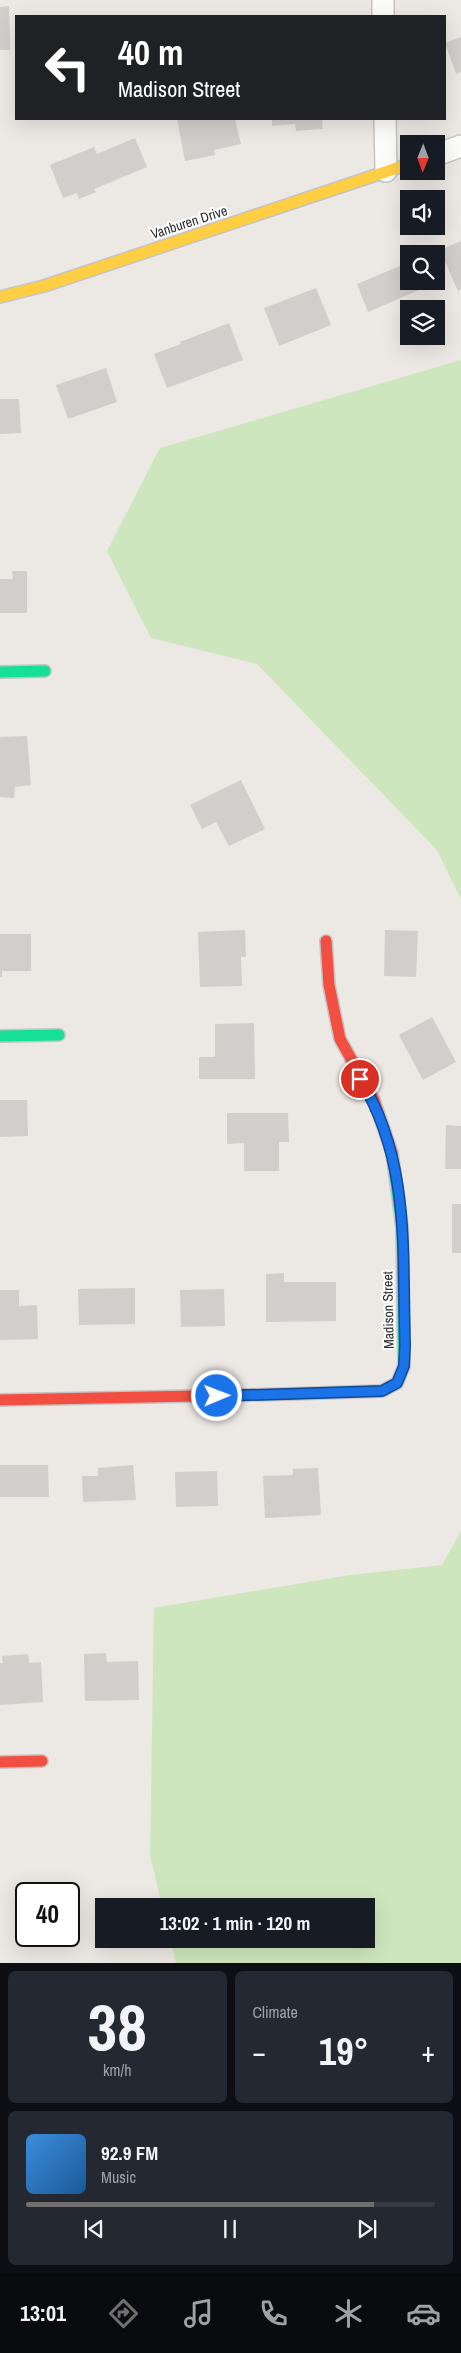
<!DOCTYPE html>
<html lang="en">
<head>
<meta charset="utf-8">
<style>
  body { margin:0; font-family:"Archivo Narrow",sans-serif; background:#242831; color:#f1f3f6; height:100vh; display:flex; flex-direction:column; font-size:19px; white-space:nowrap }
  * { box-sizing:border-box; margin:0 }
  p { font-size:16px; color:#9ea1a6 }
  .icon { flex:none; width:28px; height:28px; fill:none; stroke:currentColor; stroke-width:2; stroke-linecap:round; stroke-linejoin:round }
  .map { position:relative; height:1963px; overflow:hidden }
  .panel { display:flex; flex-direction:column; gap:8px; padding:8px; background:#0d0f14; flex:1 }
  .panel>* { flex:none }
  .hud { position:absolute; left:15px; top:15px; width:431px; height:105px; border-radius:0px; box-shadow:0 5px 20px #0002; background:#202124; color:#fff; overflow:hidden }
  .needle { width:32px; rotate:181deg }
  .fabs { position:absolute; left:400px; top:135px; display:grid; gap:10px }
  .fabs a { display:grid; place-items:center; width:45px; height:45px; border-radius:0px; background:#171b24; box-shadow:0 5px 20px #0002; font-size:25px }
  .speed { position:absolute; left:15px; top:1882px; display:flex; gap:10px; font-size:25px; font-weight:700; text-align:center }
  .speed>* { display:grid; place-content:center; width:65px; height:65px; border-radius:50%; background:#171b24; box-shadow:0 5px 20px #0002; line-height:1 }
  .speed .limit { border:2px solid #111; border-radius:8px; background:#fff; color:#111 }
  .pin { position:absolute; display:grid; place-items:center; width:42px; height:42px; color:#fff; margin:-21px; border:2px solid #fff; border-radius:50%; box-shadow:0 1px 5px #0007 }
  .me { position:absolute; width:55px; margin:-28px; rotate:89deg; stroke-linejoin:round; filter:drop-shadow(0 0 4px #0008) }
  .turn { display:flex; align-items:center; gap:18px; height:105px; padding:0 20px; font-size:22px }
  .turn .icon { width:65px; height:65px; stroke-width:2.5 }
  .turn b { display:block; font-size:35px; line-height:42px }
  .big { font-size:38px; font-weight:700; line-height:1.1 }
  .panel .tile { flex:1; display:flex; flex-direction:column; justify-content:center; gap:8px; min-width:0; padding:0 18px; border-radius:8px; background:#242831 }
  .panel .dial { align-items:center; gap:0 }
  .dial b { font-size:65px; line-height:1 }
  .song { display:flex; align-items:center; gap:15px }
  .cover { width:60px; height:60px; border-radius:8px; background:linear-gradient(135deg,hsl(210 70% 55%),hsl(210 70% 35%)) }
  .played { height:5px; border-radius:2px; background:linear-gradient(90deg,#706f6e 85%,#363941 85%) }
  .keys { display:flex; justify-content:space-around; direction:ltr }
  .heat { display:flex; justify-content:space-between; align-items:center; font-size:28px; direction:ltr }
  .panel .tiles { flex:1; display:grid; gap:8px; grid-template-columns:1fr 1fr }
  .tile:last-child { grid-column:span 2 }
  .trip { position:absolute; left:95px; top:1898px; width:280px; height:50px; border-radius:0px; background:#171b24; box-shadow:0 5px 20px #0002; font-weight:700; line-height:50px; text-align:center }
  .dock { display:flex; height:80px; justify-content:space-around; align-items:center; background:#090b0e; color:#9ea1a6 }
  .dock .icon { width:35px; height:35px }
  .dock .on { color:#706f6e }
  .dock b { font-size:22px; color:#f1f3f6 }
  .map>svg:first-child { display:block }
  .green { fill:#cee6be }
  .building { fill:#d1cecb }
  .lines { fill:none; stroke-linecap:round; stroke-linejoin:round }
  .street-casing { stroke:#c5c4c5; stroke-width:24 }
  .fast-casing { stroke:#c5c4c5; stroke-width:14 }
  .slow-casing { stroke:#c5c4c5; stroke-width:14 }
  .jam-casing { stroke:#c5c4c5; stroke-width:14 }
  .street { stroke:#fcfcfb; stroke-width:21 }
  .fast { stroke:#16e098; stroke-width:11 }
  .slow { stroke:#ffcf43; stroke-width:11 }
  .jam { stroke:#f24e42; stroke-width:11 }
  .route-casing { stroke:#114b97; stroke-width:12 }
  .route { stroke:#1a73e8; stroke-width:9 }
  .labels { text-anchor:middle; stroke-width:4; stroke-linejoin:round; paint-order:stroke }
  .street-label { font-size:14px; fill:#2e2e2e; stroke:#fff }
</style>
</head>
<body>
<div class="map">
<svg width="461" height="1963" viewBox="0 0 461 1963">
  <rect width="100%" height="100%" fill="#ece8e4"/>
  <!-- green -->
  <path class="green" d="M461,360V899L437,850L257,664L151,638L107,551L160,448Z
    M461,1531V1963H176L170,1939H366V1906H162L150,1855L154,1608L350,1575L442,1565Z"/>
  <!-- building -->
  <path class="building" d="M9,6L10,50H0V7Z
    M461,37V72L456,74L445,43Z
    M177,119H235L241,144L214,150L215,155L185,161Z
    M272,119H322L323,129L296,131L295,124L272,126Z
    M135,138L147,167L94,189L96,192L79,199L77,193L63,198L50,165L94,147L97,154Z
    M461,241V289L458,291L440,250Z
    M407,263L409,281H415L419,290L368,312L357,284Z
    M316,288L331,325L279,346L264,308Z
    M229,323L243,360L167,388L154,354L181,344L180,342Z
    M106,368L117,402L68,419L56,385Z
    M0,399H19L21,433L0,434Z
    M12,571H27V613H0V579H13Z
    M27,736L31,785L15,787L14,798L0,797V737Z
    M241,780L265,829L229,846L216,822L202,829L190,805Z
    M245,930L246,957H241L242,986L200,987L198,932Z
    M385,930L418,931L416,977L384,976Z
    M0,934H31V971H2V977H0Z
    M432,1017L456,1062L423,1080L399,1035Z
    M254,1023L255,1079H199V1057H215V1024Z
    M0,1100H27L28,1136L0,1137Z
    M227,1113H288L289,1142H279V1171H244V1143L227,1144Z
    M446,1125L461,1126V1169H445Z
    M452,1204H461V1253H452Z
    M284,1273V1282H336V1321L266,1322V1274Z
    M135,1288V1324L79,1325L78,1289Z
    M224,1289L225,1326L181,1327L180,1290Z
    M0,1290H19V1306L37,1305L38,1339L0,1340Z
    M0,1465H48L49,1497H0Z
    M133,1465L136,1500L83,1502L82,1476H98V1468Z
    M318,1468L321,1515L265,1518L263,1476L293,1475V1469Z
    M217,1471L218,1506L176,1507L175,1472Z
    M106,1653L107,1662L138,1661L139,1700L85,1701L84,1654Z
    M28,1654L29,1663L41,1662L43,1702L0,1705V1663H3L2,1656Z"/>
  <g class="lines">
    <!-- street casing -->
    <g class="street-casing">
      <path id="street" d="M383,0V16
        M385,119L386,171
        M436,155L461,146"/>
    </g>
    <!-- fast casing -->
    <g class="fast-casing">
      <path id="fast" d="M0,672L45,671
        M0,1036L59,1035
        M290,1394L382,1391L397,1383L404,1366L402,1227L392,1153"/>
    </g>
    <!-- slow casing -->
    <g class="slow-casing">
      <path id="slow" d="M0,297L44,286L409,164"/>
    </g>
    <!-- jam casing -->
    <g class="jam-casing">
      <path id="jam" d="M326,941L329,985L340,1039L374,1100L392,1153
        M0,1400L290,1394
        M0,1762L42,1761"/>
    </g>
    <!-- street -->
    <use href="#street" class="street"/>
    <!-- fast -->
    <use href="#fast" class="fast"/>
    <!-- slow -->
    <use href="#slow" class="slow"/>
    <!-- jam -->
    <use href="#jam" class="jam"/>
  </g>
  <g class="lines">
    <!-- route casing -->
    <g class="route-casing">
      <path id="route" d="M217,1396L382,1391L397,1383L404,1366L405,1345C402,1252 411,1161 360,1079"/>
    </g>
    <!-- route -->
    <use href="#route" class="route"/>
  </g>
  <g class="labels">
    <!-- street labels -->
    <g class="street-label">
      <text transform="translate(189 222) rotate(-18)" y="5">Vanburen Drive</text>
      <text transform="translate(388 1310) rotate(-91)" y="5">Madison Street</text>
    </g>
  </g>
</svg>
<div class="fabs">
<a><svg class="needle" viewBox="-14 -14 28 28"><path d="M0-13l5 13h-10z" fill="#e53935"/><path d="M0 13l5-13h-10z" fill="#9ea1a6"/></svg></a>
<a><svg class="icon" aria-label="sound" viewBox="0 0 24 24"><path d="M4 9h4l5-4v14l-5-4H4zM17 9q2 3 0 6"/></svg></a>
<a><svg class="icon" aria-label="search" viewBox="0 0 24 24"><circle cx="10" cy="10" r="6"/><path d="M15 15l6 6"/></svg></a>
<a><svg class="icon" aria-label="layers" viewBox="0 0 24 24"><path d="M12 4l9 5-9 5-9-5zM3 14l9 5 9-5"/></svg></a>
</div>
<div class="speed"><div class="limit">40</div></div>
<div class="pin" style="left:360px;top:1079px;background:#d93025"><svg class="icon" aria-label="arrive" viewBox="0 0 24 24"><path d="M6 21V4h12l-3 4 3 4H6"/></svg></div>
<svg class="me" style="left:217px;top:1396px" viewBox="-20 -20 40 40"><circle r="17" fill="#1a73e8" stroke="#fff" stroke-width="3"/><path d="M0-11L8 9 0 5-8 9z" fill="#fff"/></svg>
<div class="trip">13:02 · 1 min · 120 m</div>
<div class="hud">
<div class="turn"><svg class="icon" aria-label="left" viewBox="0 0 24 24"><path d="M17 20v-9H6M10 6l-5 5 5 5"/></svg><div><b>40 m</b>Madison Street</div></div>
</div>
</div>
<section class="panel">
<div class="tiles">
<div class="tile dial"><b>38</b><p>km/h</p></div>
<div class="tile"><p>Climate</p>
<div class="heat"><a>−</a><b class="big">19°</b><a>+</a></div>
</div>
<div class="tile">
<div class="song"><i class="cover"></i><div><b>92.9 FM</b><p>Music</p></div></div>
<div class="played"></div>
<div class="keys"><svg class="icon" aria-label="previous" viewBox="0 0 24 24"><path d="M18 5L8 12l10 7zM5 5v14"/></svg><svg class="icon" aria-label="pause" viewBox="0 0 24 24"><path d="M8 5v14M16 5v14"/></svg><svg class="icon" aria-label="next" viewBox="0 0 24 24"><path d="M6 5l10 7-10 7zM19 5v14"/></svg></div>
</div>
</div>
</section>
<nav class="dock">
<b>13:01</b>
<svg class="icon on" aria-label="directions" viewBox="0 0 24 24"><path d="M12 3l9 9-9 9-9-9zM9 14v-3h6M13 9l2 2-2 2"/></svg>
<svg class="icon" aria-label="music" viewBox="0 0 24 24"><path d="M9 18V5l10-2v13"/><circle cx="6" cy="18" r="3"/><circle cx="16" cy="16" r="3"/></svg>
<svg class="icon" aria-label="phone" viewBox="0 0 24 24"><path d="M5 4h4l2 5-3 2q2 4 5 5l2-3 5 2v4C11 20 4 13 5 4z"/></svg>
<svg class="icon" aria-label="climate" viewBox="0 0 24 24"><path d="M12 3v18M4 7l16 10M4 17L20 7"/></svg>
<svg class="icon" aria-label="car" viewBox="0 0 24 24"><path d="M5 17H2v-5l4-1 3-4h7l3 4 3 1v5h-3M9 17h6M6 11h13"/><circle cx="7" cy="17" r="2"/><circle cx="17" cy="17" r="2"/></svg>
</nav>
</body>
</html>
